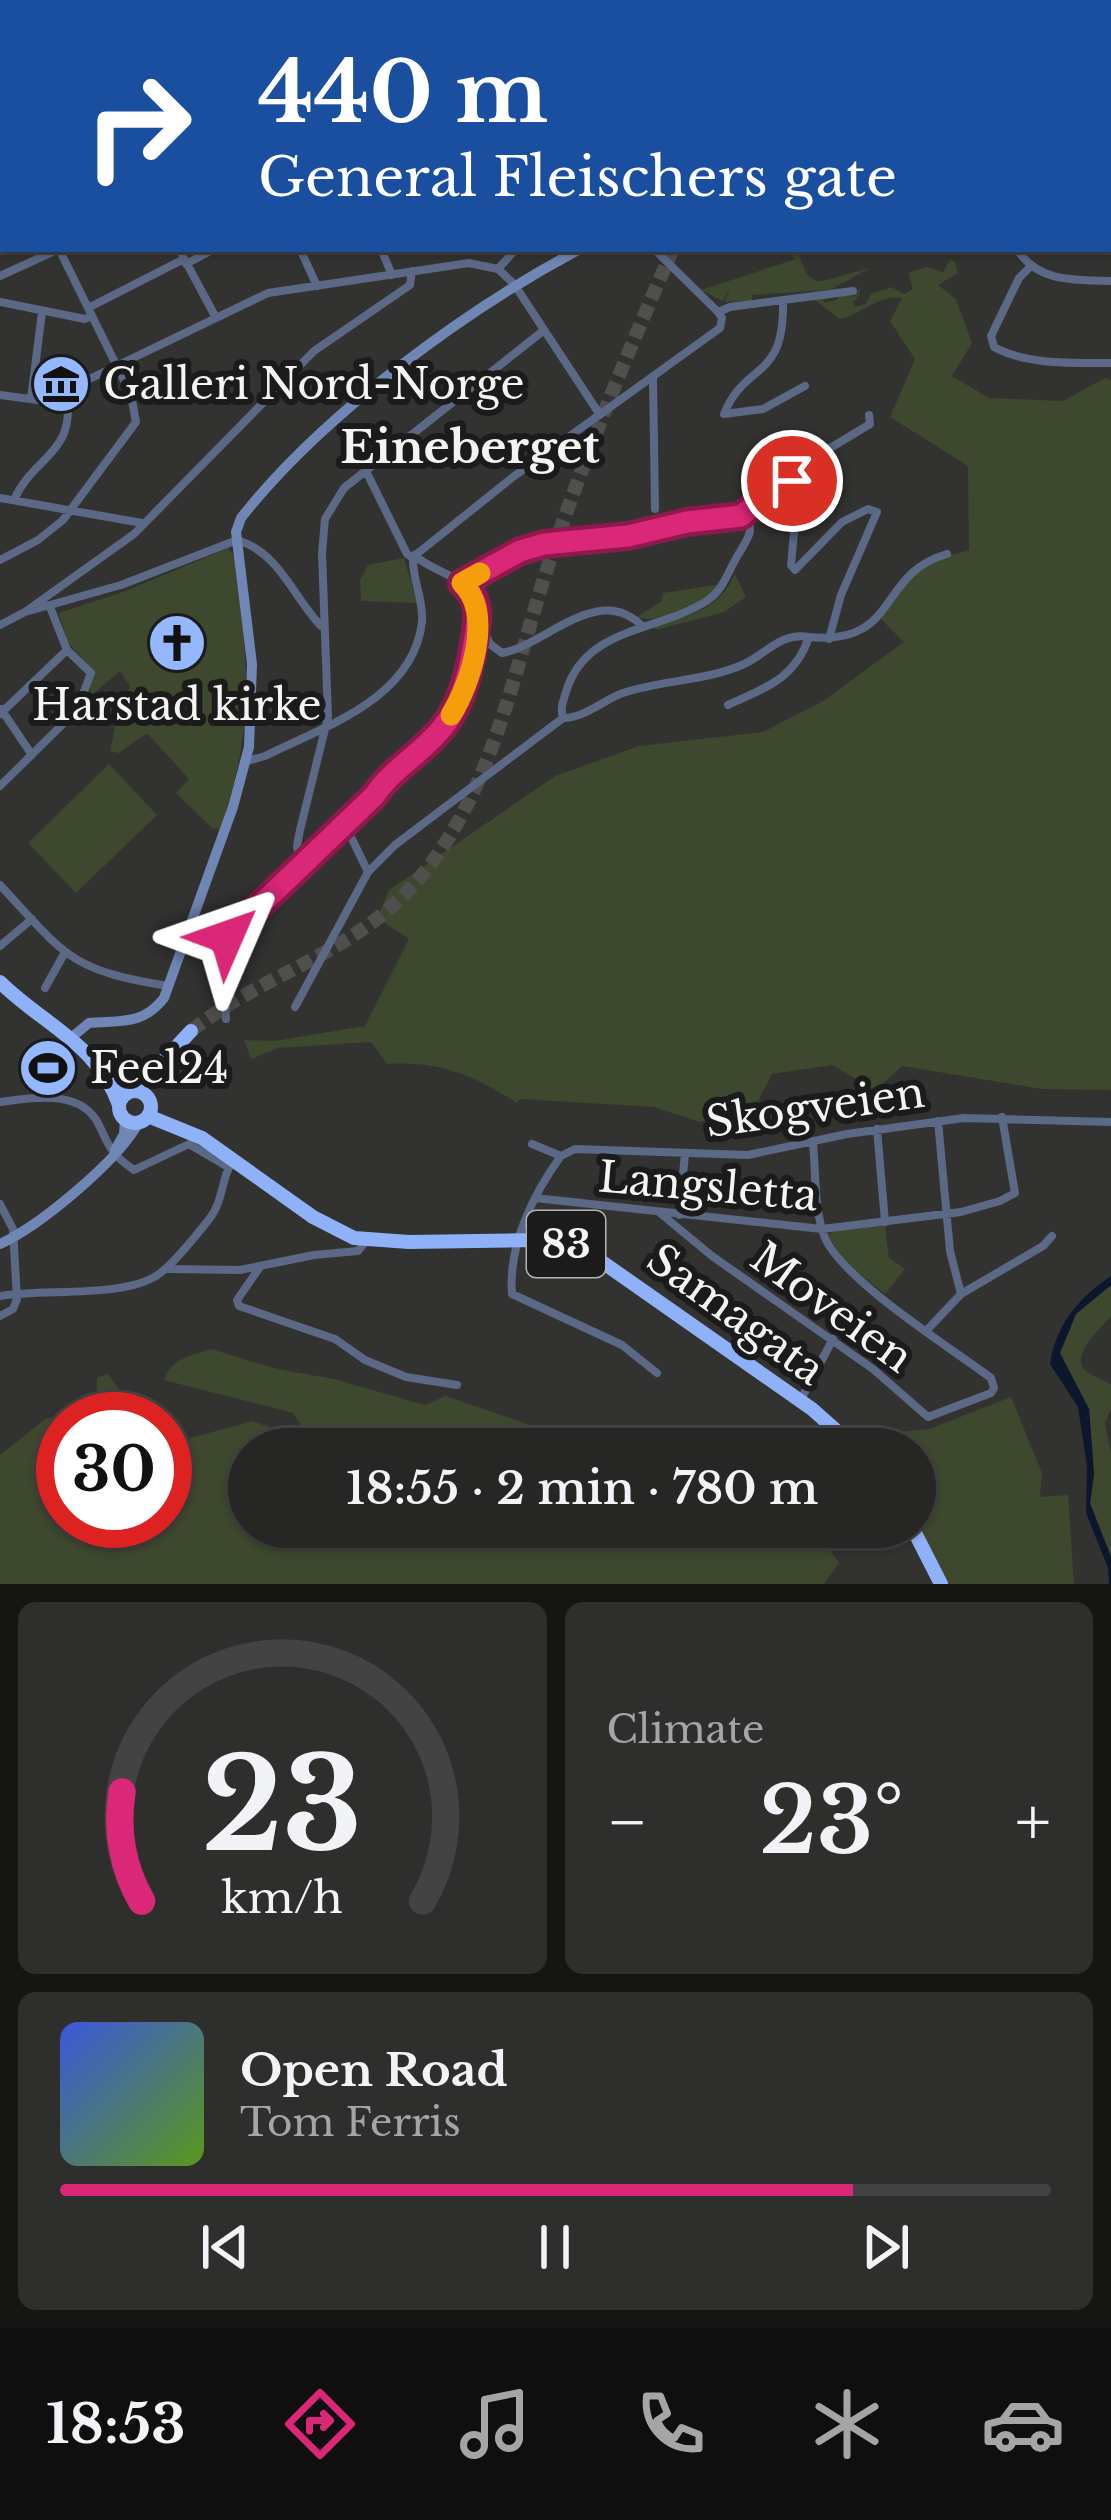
<!DOCTYPE html>
<html lang="en">
<head>
<meta charset="utf-8">
<style>
  body { margin:0; font-family:"Libre Baskerville",serif; background:#2e2e2d; color:#f1f3f6; height:100vh; display:flex; flex-direction:column; font-size:45px; white-space:nowrap }
  * { box-sizing:border-box; margin:0 }
  p { font-size:39px; color:#a4a5a7 }
  .icon { flex:none; width:66px; height:66px; fill:none; stroke:currentColor; stroke-width:2; stroke-linecap:round; stroke-linejoin:round }
  .map { position:relative; height:1584px; overflow:hidden }
  .drawer { display:flex; flex-direction:column; gap:18px; padding:18px; background:#151514; flex:1 }
  .drawer>* { flex:none }
  .guide { position:absolute; left:0px; top:0px; width:1113px; height:252px; box-shadow:0 3px 9px #0004,0 0 0 3px #424342; background:#1a4fa0; color:#fff; overflow:hidden }
  .speed { position:absolute; left:36px; top:1392px; display:flex; gap:24px; font-size:60px; font-weight:700; text-align:center }
  .speed>* { display:grid; place-content:center; width:156px; height:156px; border-radius:50%; background:#262625; box-shadow:0 3px 9px #0004,0 0 0 3px #424342; line-height:1 }
  .speed .limit { border:18px solid #d22; background:#fff; color:#111 }
  .pin { position:absolute; display:grid; place-items:center; width:102px; height:102px; color:#fff; margin:-51px; border:6px solid #fff; border-radius:50%; box-shadow:0 3px 12px #0007 }
  .me { position:absolute; width:132px; margin:-66px; rotate:47deg; stroke-linejoin:round; filter:drop-shadow(0 0 9px #0008) }
  .turn { display:flex; align-items:center; gap:42px; height:252px; padding:0 60px; font-size:54px }
  .turn .icon { width:156px; height:156px; stroke-width:2.5 }
  .turn b { display:block; font-size:84px; line-height:102px }
  .big { font-size:90px; font-weight:600; line-height:1.1 }
  .drawer .widget { flex:1; display:flex; flex-direction:column; justify-content:center; gap:18px; min-width:0; padding:0 42px; border-radius:18px; background:#2e2e2d }
  .drawer .dial { align-items:center; gap:0 }
  .dial svg { height:312px; overflow:visible; fill:none; stroke:#424342; stroke-width:7; stroke-linecap:round; text-anchor:middle }
  .dial text { fill:#f1f3f6; stroke:none }
  .song { display:flex; align-items:center; gap:36px }
  .cover { width:144px; height:144px; border-radius:18px; background:linear-gradient(135deg,hsl(230 70% 55%),hsl(90 70% 35%)) }
  .played { height:12px; border-radius:6px; background:linear-gradient(90deg,#db2777 80%,#424342 80%) }
  .keys { display:flex; justify-content:space-around; direction:ltr }
  .heat { display:flex; justify-content:space-between; align-items:center; font-size:66px; direction:ltr }
  .drawer .tiles { flex:1; display:grid; gap:18px; grid-template-columns:1fr 1fr }
  .widget:last-child { grid-column:span 2 }
  .trip { position:absolute; left:228px; top:1428px; width:708px; height:120px; border-radius:60px; background:#262625; box-shadow:0 3px 9px #0004,0 0 0 3px #424342; font-weight:600; line-height:120px; text-align:center }
  .tabs { display:flex; height:192px; justify-content:space-around; align-items:center; background:#0f0f0f; color:#a4a5a7 }
  .tabs .icon { width:84px; height:84px }
  .tabs .current { color:#db2777 }
  .tabs b { font-size:54px; color:#f1f3f6 }
  .map>svg:first-child { display:block }
  .green { fill:#3d482e }
  .water { fill:#0c162d }
  .lines { fill:none; stroke-linecap:round; stroke-linejoin:round }
  .highway-tunnel { stroke:#4f504e; stroke-width:14; stroke-dasharray:14 7; stroke-linecap:butt }
  .street { stroke:#5b6986; stroke-width:8 }
  .secondary { stroke:#7086b4; stroke-width:10 }
  .highway { stroke:#8fb1f8; stroke-width:14 }
  .route-casing { stroke:#8e194d; stroke-width:30 }
  .route { stroke:#db2777; stroke-width:21 }
  .slow { stroke:#f59e0b; stroke-width:21 }
  .labels { text-anchor:middle; stroke-width:12; stroke-linejoin:round; paint-order:stroke }
  .shield { fill:#1a1b1a; stroke:#b3b4b2; stroke-width:3 }
  .shield-label { font-size:39px; font-weight:bold; fill:#f4f5f3 }
  .poi-label { font-size:42px; fill:#f4f5f3; stroke:#1a1b1a; text-anchor:start }
  .street-label { font-size:42px; fill:#f4f5f3; stroke:#1a1b1a }
  .neighbourhood-label { font-size:45px; font-weight:bold; fill:#f4f5f3; stroke:#1a1b1a }
</style>
</head>
<body>
<div class="map">
<svg width="1111" height="1584" viewBox="0 0 1111 1584">
  <rect width="100%" height="100%" fill="#323331"/>
  <!-- green -->
  <path class="green" d="M796,249L807,275L818,282L870,268L830,290L752,295V301L725,302L730,288L723,301L701,290L796,259L791,256L797,254Z
    M950,260L955,262L958,273L938,285L956,299L972,343L952,376L989,398L1063,401L1105,378L1111,380V1090L1042,1089L902,1066L876,1090L832,1065L772,1074L753,1111L700,1122L654,1107L520,1099L517,1103C473,1075 440,1061 387,1064L371,1042L278,1048L251,1059L244,1040L275,1041L365,1026L409,939L377,918L389,890L555,776L639,746L763,732L823,701L904,642L878,616L926,561L969,550L968,466L890,417L915,359L890,321L902,298C879,294 860,315 840,319L813,299L822,297L825,303L838,299L837,294L854,297L862,285L857,299L853,301L855,307L866,304L871,294L891,287L905,294L913,289L908,273L927,267L943,272Z
    M228,548L234,556C248,663 256,723 221,828L213,829L176,793L189,779L147,733L119,753L110,751L118,713L130,686L120,671L93,694L89,691L94,671L68,643L59,613L126,591Z
    M404,558L417,603L361,601L360,580L368,565Z
    M735,574L746,597L724,612L656,630L654,627C688,615 720,610 735,574Z
    M721,584C704,604 662,626 637,617L662,601L663,593Z
    M109,764L157,815L76,893L28,843Z
    M885,1225L889,1258L905,1269L885,1294L846,1263L828,1236L833,1231Z
    M1111,1285V1316C1102,1327 1073,1352 1083,1368C1087,1374 1105,1381 1111,1384V1408L1105,1424L1111,1454V1557L1090,1503L1094,1474L1089,1409L1060,1353L1076,1314Z
    M211,1349L277,1369L334,1379L425,1405L445,1396L542,1429L558,1449H249V1527H814L839,1563L824,1584H0V1455L47,1418L63,1419V1521H165V1445L252,1421L297,1437L301,1425L293,1413L164,1380C170,1359 192,1355 211,1349Z
    M108,1374L135,1412L133,1419H96L97,1378Z
    M1011,1397L1042,1473L1040,1497L1068,1495L1074,1584H945L915,1525V1449H863L851,1436L930,1429Z"/>
  <!-- water -->
  <path class="water" d="M1111,1276V1285L1076,1314L1060,1353L1089,1409L1094,1474L1090,1503L1111,1557V1584H1109L1108,1568L1086,1513L1087,1466L1078,1407L1050,1364C1056,1325 1078,1298 1111,1276Z"/>
  <g class="lines">
    <!-- highway-tunnel -->
    <path class="highway-tunnel" d="M722,0L723,3
      M191,1031C258,977 343,957 405,894C494,802 512,671 552,554C587,450 629,349 673,249"/>
    <!-- street -->
    <path class="street" d="M31,0L32,3
      M904,0L905,3
      M280,3L283,0
      M583,3L588,0
      M880,3L884,0
      M1051,3L1054,0
      M1110,35L1111,34
      M1110,75H1111
      M0,125L3,132
      M179,249L215,316
      M300,249L317,286
      M381,249L392,275
      M1017,249C1038,283 1075,280 1111,281
      M186,264L214,249
      M1031,266L1019,278L991,336L994,347C1026,365 1074,363 1111,363
      M498,269L516,249
      M0,276L59,249L131,395L136,422L63,520L38,540L0,560
      M783,300C785,382 746,360 724,414L763,409L805,386
      M0,302L85,319L91,316
      M88,308L184,259
      M718,312L730,307L853,291
      M653,378L655,509
      M0,395L67,404
      M31,399L42,312
      M789,476L795,485L797,500L791,565L795,570L842,522L868,509L877,512L841,595L829,639
      M0,498L142,523
      M14,500C34,455 75,455 67,396L77,385L268,293L469,263L498,269L514,284L600,415
      M413,557L513,477L720,328L722,318L718,312L654,249
      M462,583L520,551L544,544L628,536L745,514
      M25,612L134,534L314,351L410,285L412,271
      M479,621L490,644L502,653C546,645 598,582 642,626
      M0,625L25,612L121,585L237,540C279,552 293,597 321,626
      M809,637C900,646 876,574 947,554
      M1,709L32,755
      M0,714L67,650L50,607
      M563,718C560,708 563,702 566,692C585,626 660,632 708,600C724,589 728,571 738,555C747,539 756,531 745,514L748,510L804,464L870,424L869,415
      M247,761L265,756C325,726 413,699 422,622C424,600 412,579 413,558L407,554L365,469
      M0,786L77,710L91,673L67,650
      M341,829L352,839L368,872
      M300,865L297,846L300,830L328,717L322,553L325,519L344,488L543,331
      M0,885C66,956 69,970 168,986
      M214,943L223,974L226,1019
      M0,946L32,919
      M184,948L203,947L227,937L373,796C390,772 414,758 434,737C460,712 468,678 474,644C477,625 482,605 469,590C456,574 430,570 414,555
      M45,988L64,954
      M295,1007L368,872L395,845L563,718C585,718 603,700 623,693C662,680 705,681 742,665C767,654 780,632 809,637C795,679 765,688 728,705
      M0,1102C32,1098 81,1088 99,1125C110,1148 111,1154 134,1170L189,1144L228,1167
      M938,1121L950,1251L961,1294
      M877,1129L885,1222
      M532,1144L561,1156L575,1149L748,1155L847,1134L964,1118L1111,1122
      M561,1156C533,1194 508,1246 512,1294L622,1345L657,1373
      M535,1198L822,1229L961,1212L1000,1201L1015,1193L1002,1117
      M0,1204L13,1229L17,1299L13,1309L0,1316
      M660,1213L712,1256L873,1369L928,1417L991,1393L994,1388L991,1378C951,1348 843,1280 825,1238C814,1211 816,1173 813,1144
      M679,1215L685,1154
      M260,1267L237,1300L239,1306L335,1339L365,1360L406,1377L457,1385
      M167,1269L240,1270L314,1255L358,1251L366,1241
      M0,1296C43,1288 124,1299 159,1274C172,1265 199,1232 210,1218C224,1200 221,1175 235,1158
      M927,1330L961,1294L1043,1246L1052,1236
      M800,1401L833,1339"/>
    <!-- secondary -->
    <path class="secondary" d="M958,3L961,0
      M72,1037L89,1023C120,1020 142,1026 164,998L233,807L249,747L252,664L236,532L241,518C322,415 465,310 580,249
      M115,1150L124,1134L125,1119
      M0,1244C41,1225 119,1160 139,1122"/>
    <!-- highway -->
    <path class="highway" d="M372,3L374,0
      M0,212L3,211
      M0,982C42,1024 98,1044 119,1105
      M111,1069L130,1091
      M136,1090L191,1031
      M119 1107a16 16 0 1 1 32 0a16 16 0 1 1-32 0Z
      M148,1116L202,1138L313,1217L354,1238L409,1242L535,1240L585,1250L812,1409L857,1449
      M912,1527L941,1584"/>
  </g>
  <g class="lines">
    <!-- route casing -->
    <g class="route-casing">
      <path id="route" d="M227,937L374,796C390,772 414,758 434,737C460,712 468,678 474,643C478,620 482,601 462,583L520,551L544,544L628,536L687,522L741,516L789,476L792,481"/>
    </g>
    <!-- route -->
    <use href="#route" class="route"/>
    <!-- slow -->
    <path class="slow" d="M451,715C471,683 494,613 462,583L480,573"/>
  </g>
  <!-- icons -->
  <defs>
    <g id="museum-disc" transform="scale(3)"><circle r="9.5" fill="#94b7fd" stroke="#1a1b1a"/><path d="M0-6L6-3V-2H-6V-3ZM-5-1h2V3h-2ZM-1-1h2V3h-2ZM3-1h2V3H3ZM-6 4H6V6H-6Z" fill="#111"/></g>
    <g id="church-disc" transform="scale(3)"><circle r="9.5" fill="#94b7fd" stroke="#1a1b1a"/><path d="M-1.2-6h2.4v3.5h3.3v2.4h-3.3V6h-2.4V-.1h-3.3v-2.4h3.3Z" fill="#111"/></g>
    <g id="stadium-disc" transform="scale(3)"><circle r="9.5" fill="#94b7fd" stroke="#1a1b1a"/><path d="M0-5a6.5 5 0 1 0 0 10a6.5 5 0 1 0 0-10ZM-3.5-1.8h7v3.6h-7Z" fill="#111"/></g>
  </defs>
  <g fill-rule="evenodd">
    <use href="#museum-disc" x="61" y="384"/>
    <use href="#church-disc" x="177" y="643"/>
    <use href="#stadium-disc" x="48" y="1068"/>
  </g>
  <g class="labels">
    <!-- shield labels -->
    <rect class="shield" x="527" y="1211" width="78" height="66" rx="9"/>
    <g class="shield-label">
      <text x="566" y="1258">83</text>
    </g>
    <!-- poi labels -->
    <g class="poi-label">
      <text x="103" y="399">Galleri Nord-Norge</text>
      <text x="177" y="720" text-anchor="middle">Harstad kirke</text>
      <text x="90" y="1083">Feel24</text>
    </g>
    <!-- street labels -->
    <g class="street-label">
      <text transform="translate(815 1107) rotate(-8)" y="15">Skogveien</text>
      <text transform="translate(708 1186) rotate(5)" y="15">Langsletta</text>
      <text transform="translate(832 1307) rotate(36)" y="15">Moveien</text>
      <text transform="translate(736 1314) rotate(36)" y="15">Samagata</text>
    </g>
    <!-- neighbourhood labels -->
    <g class="neighbourhood-label">
      <text x="470" y="463">Eineberget</text>
    </g>
  </g>
</svg>
<div class="speed"><div class="limit">30</div></div>
<div class="pin" style="left:792px;top:481px;background:#d93025"><svg class="icon" aria-label="arrive" viewBox="0 0 24 24"><path d="M6 21V4h12l-3 4 3 4H6"/></svg></div>
<svg class="me" style="left:227px;top:937px" viewBox="-20 -20 40 40"><path d="M0-17L14 15 0 8-14 15z" fill="#db2777" stroke="#fff" stroke-width="4"/></svg>
<div class="trip">18:55 · 2 min · 780 m</div>
<div class="guide">
<div class="turn"><svg class="icon" aria-label="right" viewBox="0 0 24 24"><path d="M7 20v-9h11M14 6l5 5-5 5"/></svg><div><b>440 m</b>General Fleischers gate</div></div>
</div>
</div>
<section class="drawer">
<div class="tiles">
<div class="widget dial"><svg viewBox="0 0 100 80">
<path d="M14 69A42 42 0 1 1 86 69"/>
<path d="M14 69A42 42 0 0 1 9 41" stroke="#db2777"/>
<text x="50" y="56" font-size="32" font-weight="700">23</text>
<text x="50" y="72" font-size="11">km/h</text>
</svg></div>
<div class="widget"><p>Climate</p>
<div class="heat"><a>−</a><b class="big">23°</b><a>+</a></div>
</div>
<div class="widget">
<div class="song"><i class="cover"></i><div><b>Open Road</b><p>Tom Ferris</p></div></div>
<div class="played"></div>
<div class="keys"><svg class="icon" aria-label="previous" viewBox="0 0 24 24"><path d="M18 5L8 12l10 7zM5 5v14"/></svg><svg class="icon" aria-label="pause" viewBox="0 0 24 24"><path d="M8 5v14M16 5v14"/></svg><svg class="icon" aria-label="next" viewBox="0 0 24 24"><path d="M6 5l10 7-10 7zM19 5v14"/></svg></div>
</div>
</div>
</section>
<nav class="tabs">
<b>18:53</b>
<svg class="icon current" aria-label="directions" viewBox="0 0 24 24"><path d="M12 3l9 9-9 9-9-9zM9 14v-3h6M13 9l2 2-2 2"/></svg>
<svg class="icon" aria-label="music" viewBox="0 0 24 24"><path d="M9 18V5l10-2v13"/><circle cx="6" cy="18" r="3"/><circle cx="16" cy="16" r="3"/></svg>
<svg class="icon" aria-label="phone" viewBox="0 0 24 24"><path d="M5 4h4l2 5-3 2q2 4 5 5l2-3 5 2v4C11 20 4 13 5 4z"/></svg>
<svg class="icon" aria-label="climate" viewBox="0 0 24 24"><path d="M12 3v18M4 7l16 10M4 17L20 7"/></svg>
<svg class="icon" aria-label="car" viewBox="0 0 24 24"><path d="M5 17H2v-5l4-1 3-4h7l3 4 3 1v5h-3M9 17h6M6 11h13"/><circle cx="7" cy="17" r="2"/><circle cx="17" cy="17" r="2"/></svg>
</nav>
</body>
</html>
